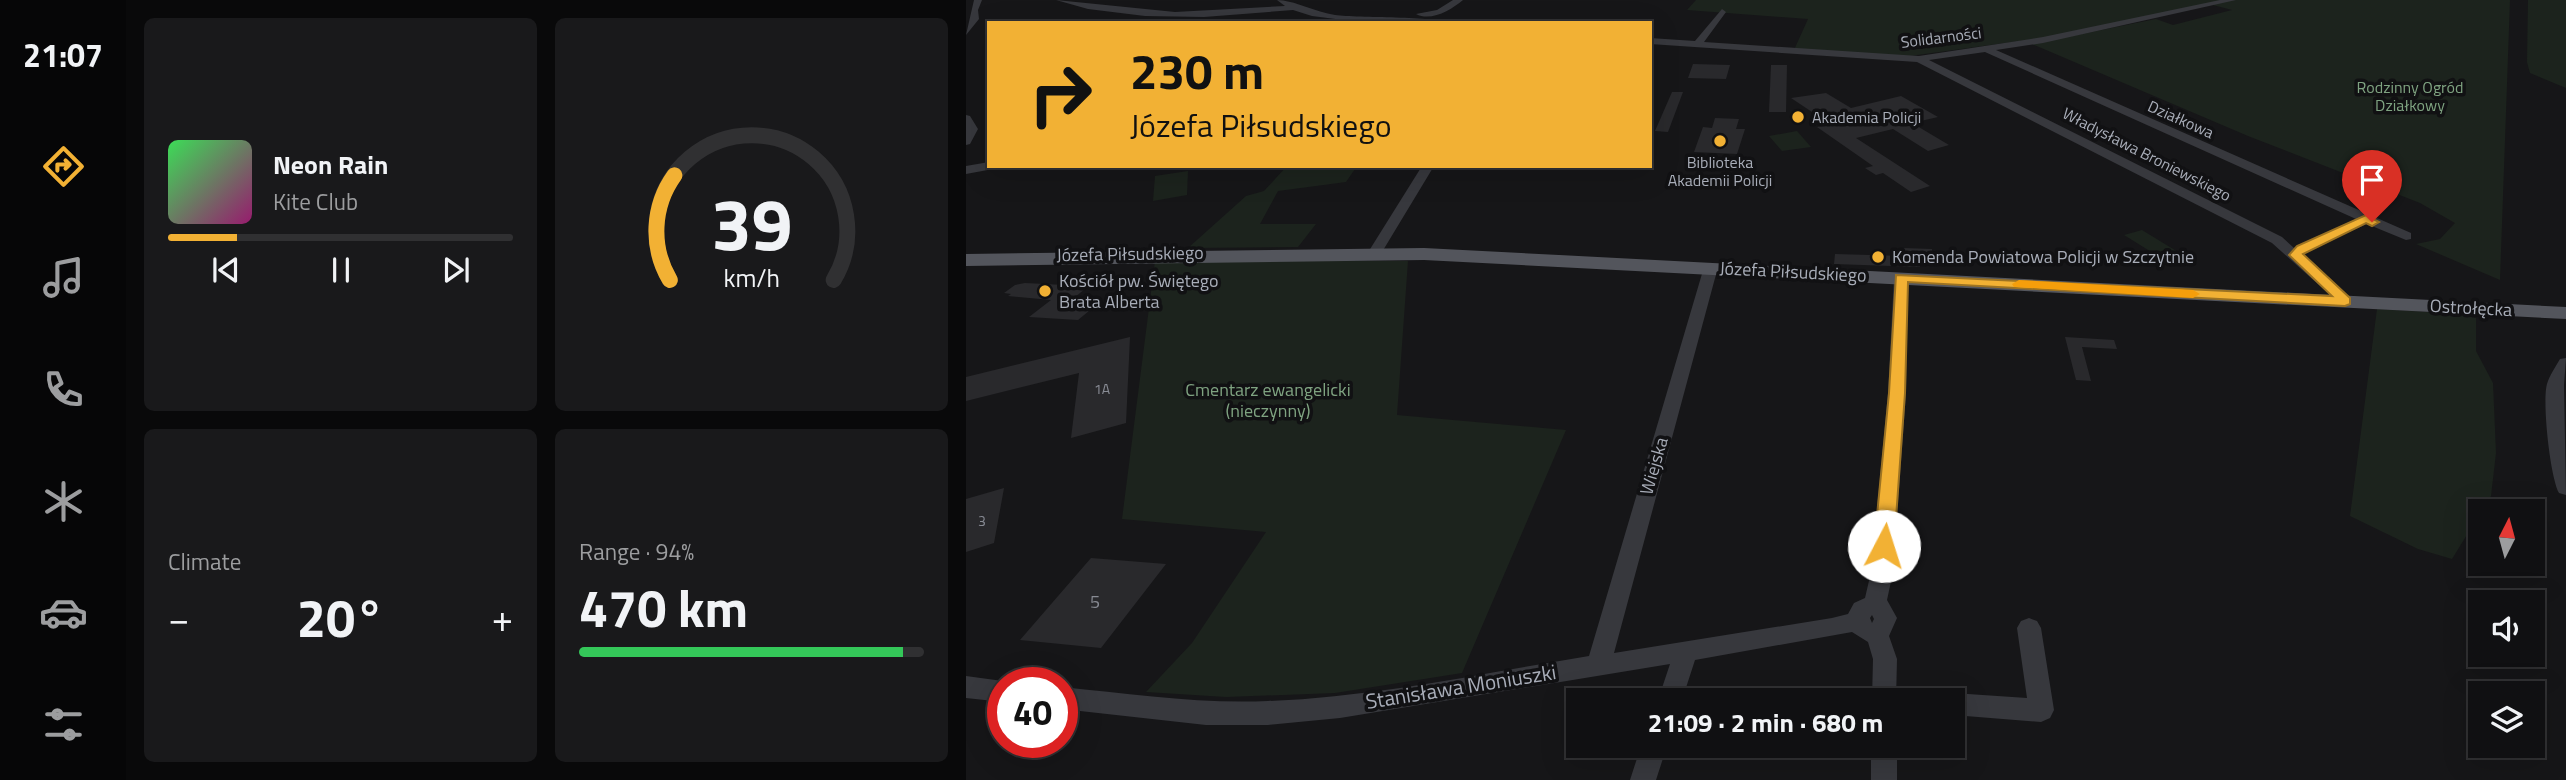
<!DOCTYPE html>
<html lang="en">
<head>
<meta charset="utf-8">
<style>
  body { margin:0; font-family:"Titillium Web",sans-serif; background:#19191b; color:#f1f3f6; height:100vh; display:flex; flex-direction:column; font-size:26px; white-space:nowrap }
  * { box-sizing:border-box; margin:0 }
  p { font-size:23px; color:#9c9d9f }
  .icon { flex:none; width:38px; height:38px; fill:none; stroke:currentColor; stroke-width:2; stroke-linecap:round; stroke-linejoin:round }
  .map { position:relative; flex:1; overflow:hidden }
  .panel { display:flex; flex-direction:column; gap:18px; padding:18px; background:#09090a; width:840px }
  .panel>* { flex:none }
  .hud { position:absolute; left:21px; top:21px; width:665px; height:147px; border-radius:0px; box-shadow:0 7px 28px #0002,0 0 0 2px #303032; background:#f2b134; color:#111; overflow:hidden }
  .needle { width:46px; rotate:6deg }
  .fabs { position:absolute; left:1502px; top:499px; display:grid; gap:14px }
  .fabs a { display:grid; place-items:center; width:77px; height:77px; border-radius:0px; background:#101012; box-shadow:0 7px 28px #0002,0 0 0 2px #303032; font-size:35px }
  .speed { position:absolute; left:21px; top:667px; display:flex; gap:14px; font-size:35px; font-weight:700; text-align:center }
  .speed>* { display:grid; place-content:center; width:91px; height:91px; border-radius:50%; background:#101012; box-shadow:0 7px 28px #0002,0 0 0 2px #303032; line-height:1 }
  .speed .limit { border:10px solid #d22; background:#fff; color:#111 }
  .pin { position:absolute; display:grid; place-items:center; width:60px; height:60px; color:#fff; margin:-72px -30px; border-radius:50% 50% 50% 0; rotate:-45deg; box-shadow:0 0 7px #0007 }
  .pin .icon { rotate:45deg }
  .me { position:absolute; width:77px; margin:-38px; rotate:5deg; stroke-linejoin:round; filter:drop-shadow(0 0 5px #0008) }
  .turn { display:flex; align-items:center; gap:24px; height:147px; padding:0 28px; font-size:32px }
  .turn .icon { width:91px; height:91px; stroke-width:2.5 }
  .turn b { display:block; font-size:49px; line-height:60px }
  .big { font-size:52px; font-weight:700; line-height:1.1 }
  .panel .card { flex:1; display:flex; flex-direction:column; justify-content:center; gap:10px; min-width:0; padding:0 24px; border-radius:10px; background:#19191b }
  .panel .dial { align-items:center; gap:0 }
  .dial svg { height:182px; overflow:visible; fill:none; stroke:#303032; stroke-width:7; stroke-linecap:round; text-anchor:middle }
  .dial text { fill:#f1f3f6; stroke:none }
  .song { display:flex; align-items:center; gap:21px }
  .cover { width:84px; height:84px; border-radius:10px; background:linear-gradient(135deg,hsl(130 70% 55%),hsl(320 70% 35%)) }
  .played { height:7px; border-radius:4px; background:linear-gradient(90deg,#f2b134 20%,#303032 20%) }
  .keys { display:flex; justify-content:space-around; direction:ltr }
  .heat { display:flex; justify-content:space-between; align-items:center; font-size:38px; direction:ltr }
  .charge { height:10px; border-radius:5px; background:linear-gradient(90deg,#34c759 94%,#303032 0) }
  .panel .tiles { flex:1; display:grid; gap:18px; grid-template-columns:repeat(2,1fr) }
  .trip { position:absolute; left:600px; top:688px; width:399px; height:70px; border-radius:0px; background:#101012; box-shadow:0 7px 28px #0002,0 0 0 2px #303032; font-weight:700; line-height:70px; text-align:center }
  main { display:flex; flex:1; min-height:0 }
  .dock { display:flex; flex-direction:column; width:126px; justify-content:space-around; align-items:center; background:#060607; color:#9c9d9f }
  .dock .icon { width:49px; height:49px }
  .dock .current { color:#f2b134 }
  .dock b { font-size:32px; color:#f1f3f6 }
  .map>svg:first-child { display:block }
  .green { fill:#1c231d }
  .building { fill:#29292c }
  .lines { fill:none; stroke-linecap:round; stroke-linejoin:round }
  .minor { fill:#37383d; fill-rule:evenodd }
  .major { fill:#53555c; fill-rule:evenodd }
  .route { fill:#f2b134; stroke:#9d7322; stroke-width:2 }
  .slow { fill:#f59e0b }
  .poi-dot { fill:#f2b134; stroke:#111113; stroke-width:2.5 }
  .labels { text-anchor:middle; stroke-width:7; stroke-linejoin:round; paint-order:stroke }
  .number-label { font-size:14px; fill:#888b94 }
  .far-street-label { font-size:16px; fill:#a8adb8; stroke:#111113 }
  .far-park-label { font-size:16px; fill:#7fa381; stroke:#111113 }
  .far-poi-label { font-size:16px; fill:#a8adb8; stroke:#111113; text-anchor:start }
  .street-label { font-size:18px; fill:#a8adb8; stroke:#111113 }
  .poi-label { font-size:18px; fill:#a8adb8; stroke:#111113; text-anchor:start }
  .park-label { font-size:18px; fill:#7fa381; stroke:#111113 }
  .near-number-label { font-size:18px; fill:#888b94 }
  .near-street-label { font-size:21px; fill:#a8adb8; stroke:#111113 }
</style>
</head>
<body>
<main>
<nav class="dock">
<b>21:07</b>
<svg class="icon current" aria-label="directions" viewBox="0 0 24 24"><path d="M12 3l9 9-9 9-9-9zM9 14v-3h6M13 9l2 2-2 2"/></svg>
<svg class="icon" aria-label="music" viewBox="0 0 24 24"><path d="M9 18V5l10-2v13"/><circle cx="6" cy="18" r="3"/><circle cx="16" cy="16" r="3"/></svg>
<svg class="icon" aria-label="phone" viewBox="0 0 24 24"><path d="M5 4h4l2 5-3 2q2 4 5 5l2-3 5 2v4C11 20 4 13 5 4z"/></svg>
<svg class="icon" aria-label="climate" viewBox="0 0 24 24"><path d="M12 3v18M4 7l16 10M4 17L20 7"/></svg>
<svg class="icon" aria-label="car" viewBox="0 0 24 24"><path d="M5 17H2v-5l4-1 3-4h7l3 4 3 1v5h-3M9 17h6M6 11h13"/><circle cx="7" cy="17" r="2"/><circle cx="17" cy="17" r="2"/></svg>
<svg class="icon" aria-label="filters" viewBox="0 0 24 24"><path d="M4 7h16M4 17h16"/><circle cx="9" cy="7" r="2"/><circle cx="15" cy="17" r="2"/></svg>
</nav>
<section class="panel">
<div class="tiles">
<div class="card">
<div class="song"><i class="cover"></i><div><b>Neon Rain</b><p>Kite Club</p></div></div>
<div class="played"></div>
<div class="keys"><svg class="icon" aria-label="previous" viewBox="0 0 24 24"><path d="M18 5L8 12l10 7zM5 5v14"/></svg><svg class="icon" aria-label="pause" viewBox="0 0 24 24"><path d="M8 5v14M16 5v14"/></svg><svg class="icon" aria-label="next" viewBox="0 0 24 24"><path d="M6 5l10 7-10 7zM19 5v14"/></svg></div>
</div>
<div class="card dial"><svg viewBox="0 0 100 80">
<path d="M14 69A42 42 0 1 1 86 69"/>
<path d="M14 69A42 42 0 0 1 16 23" stroke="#f2b134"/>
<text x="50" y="56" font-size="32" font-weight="700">39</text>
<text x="50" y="72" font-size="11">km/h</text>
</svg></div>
<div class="card"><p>Climate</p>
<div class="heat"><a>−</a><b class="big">20°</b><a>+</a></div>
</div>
<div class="card"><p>Range · 94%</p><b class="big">470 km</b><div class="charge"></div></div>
</div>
</section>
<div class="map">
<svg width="1600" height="780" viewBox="0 0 1600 780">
  <rect width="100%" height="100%" fill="#161618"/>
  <!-- green -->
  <path class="green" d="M730,0H1544L1534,280L1450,244L1474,239L1489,223L1454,203L1282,136L1066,44L1190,19L1207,25L1266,10L1243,4L1090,36L944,56L828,50L842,19L721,10Z
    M1562,0H1600V88L1564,73L1561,62Z
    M831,131L845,147L816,151L803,136Z
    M321,166H391L380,182L312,191L294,224H350L332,247L222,248L280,196L298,191Z
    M222,171L221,195L187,201L189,176Z
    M1176,230L1212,252L1195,258L1158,235Z
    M189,261H442L431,415L600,430L496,673L369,693L260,697L180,692L226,643L300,532L156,519Z
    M1411,309L1510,315V351L1527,383L1530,453L1525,496L1486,559L1452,549L1384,516Z"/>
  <!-- building -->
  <path class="building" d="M727,64L764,65L760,79L722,78Z
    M805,65H821L820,112H803Z
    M706,92H717L702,132L689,131Z
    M860,93L885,108L935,96L972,117L946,123L983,145L962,151L927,129L890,138L964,186L945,192L917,173L910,175L899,168L907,166L851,127L864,124L825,98Z
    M749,118L773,119L770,129H779L771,154L728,152L737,127L746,128Z
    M937,248L966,249L967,263L954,264V267L868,264L869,254L938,256Z
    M59,283L118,286L116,289H119L99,305L129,306L112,320L63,317L85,300L42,296L45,294L38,293L49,285Z
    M164,337L160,423L105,438L113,373L0,401V377Z
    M1099,337L1148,340L1151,349L1116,347L1125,381L1110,380Z
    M38,488L28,543L0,552V499Z
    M125,558L200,564L135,648L54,640Z"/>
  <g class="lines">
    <!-- minor -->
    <path class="minor" d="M8,0H16L12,10L13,19L0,35Z
      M90,0L209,12L319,6L311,0C327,0 350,12 369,15C392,18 470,16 483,23L393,22L346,16L327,10L238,17L179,16L122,9Z
      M487,0H497C485,10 465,22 450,14L471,10Z
      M1254,0H1270L1077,43L1030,50L1445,233V239L1440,240L1401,224L1340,251L1337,256L1384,298L1387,301L1384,304H1374L1306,243L951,62L684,44V38L729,41L756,9L760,12L738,42L953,56L1077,37ZM1019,52L1390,219L1328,248L1316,237L963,60Z
      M0,115L4,116L12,129L4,144L0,145Z
      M23,162V166H29L27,169L0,174V166Z
      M456,166H468L413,257H403L401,254Z
      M745,263L752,267L648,653L866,618L882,614L888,603L899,598L905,572L922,393L928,278L935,274L942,278L940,393L927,572L921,600L931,618L923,636L931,659L930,700H906L907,659L902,642L886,632L729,660L716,700H692L704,664L374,718L302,725H240L96,709V687C165,694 234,704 302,701C410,697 517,673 623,656L738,267ZM906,615L908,619L906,623L904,618Z
      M1600,358L1598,385L1600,495L1593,493C1584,477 1576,401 1581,384C1583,376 1590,366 1594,359Z
      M1063,618L1071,621L1075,628L1088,710L1084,718L1075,722L987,715V700H976L978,696L987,693L1061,698L1051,628L1055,621Z
      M0,676L44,682H37V702L0,698Z
      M675,746H701L690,780H664Z
      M905,746H931V780H905Z"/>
    <!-- major -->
    <path class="major" d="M458,248L1600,307V319L458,260L0,266V254Z"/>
  </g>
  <!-- route -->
  <path class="route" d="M1400,215L1413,222L1406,226L1400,223L1337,254L1384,298V304L1379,306L942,282L939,393L928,546L925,552L918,554L911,552L908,546L923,393L930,275L1366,296L1323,255L1331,246Z"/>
  <!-- slow -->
  <path class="slow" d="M1053,280L1227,290L1234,294L1227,298L1048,287L1046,284Z"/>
  <!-- markers -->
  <g class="poi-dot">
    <circle cx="832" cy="117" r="7"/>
    <circle cx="754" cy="141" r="7"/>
    <circle cx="912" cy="257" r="7"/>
    <circle cx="79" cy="291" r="7"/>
  </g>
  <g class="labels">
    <!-- number labels -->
    <g class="number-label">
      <text x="136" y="394">1A</text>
      <text x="16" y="526">3</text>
    </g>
    <!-- far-street labels -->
    <g class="far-street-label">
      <text transform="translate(975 37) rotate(-7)" y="6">Solidarności</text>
      <text transform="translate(1215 119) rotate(24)" y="6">Działkowa</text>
      <text transform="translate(1181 154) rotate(27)" y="6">Władysława Broniewskiego</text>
    </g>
    <!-- far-park labels -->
    <g class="far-park-label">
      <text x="1444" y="93">Rodzinny Ogród<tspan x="1444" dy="18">Działkowy</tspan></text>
    </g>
    <!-- far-poi labels -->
    <g class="far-poi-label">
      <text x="846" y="123">Akademia Policji</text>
      <text x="754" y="168" text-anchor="middle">Biblioteka<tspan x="754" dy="18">Akademii Policji</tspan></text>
    </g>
    <!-- street labels -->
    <g class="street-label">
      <text transform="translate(164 254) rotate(-1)" y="6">Józefa Piłsudskiego</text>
      <text transform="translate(827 272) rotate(3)" y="6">Józefa Piłsudskiego</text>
      <text transform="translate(1505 308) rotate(3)" y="6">Ostrołęcka</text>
      <text transform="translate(688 466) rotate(-74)" y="6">Wiejska</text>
    </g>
    <!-- poi labels -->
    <g class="poi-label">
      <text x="926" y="263">Komenda Powiatowa Policji w Szczytnie</text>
      <text x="93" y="287">Kościół pw. Świętego<tspan x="93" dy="21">Brata Alberta</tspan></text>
    </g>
    <!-- park labels -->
    <g class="park-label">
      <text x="302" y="396">Cmentarz ewangelicki<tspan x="302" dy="21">(nieczynny)</tspan></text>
    </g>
    <!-- near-number labels -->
    <g class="near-number-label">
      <text x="129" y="608">5</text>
    </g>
    <!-- near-street labels -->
    <g class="near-street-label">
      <text transform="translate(495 687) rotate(-9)" y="7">Stanisława Moniuszki</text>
    </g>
  </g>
</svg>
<div class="fabs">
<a><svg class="needle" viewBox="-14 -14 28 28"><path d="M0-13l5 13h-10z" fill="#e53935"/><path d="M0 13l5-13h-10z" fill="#9c9d9f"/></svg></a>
<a><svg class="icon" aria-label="sound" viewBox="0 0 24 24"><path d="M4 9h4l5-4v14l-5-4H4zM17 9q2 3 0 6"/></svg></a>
<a><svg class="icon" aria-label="layers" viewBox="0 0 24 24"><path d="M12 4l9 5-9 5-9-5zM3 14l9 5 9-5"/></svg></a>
</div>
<div class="speed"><div class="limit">40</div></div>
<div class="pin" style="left:1406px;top:222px;background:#d93025"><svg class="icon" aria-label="arrive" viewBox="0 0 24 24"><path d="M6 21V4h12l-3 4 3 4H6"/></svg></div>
<svg class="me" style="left:918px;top:546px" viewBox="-20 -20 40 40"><circle r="19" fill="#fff"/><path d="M0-13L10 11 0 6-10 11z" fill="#f2b134"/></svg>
<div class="trip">21:09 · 2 min · 680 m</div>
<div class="hud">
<div class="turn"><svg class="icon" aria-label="right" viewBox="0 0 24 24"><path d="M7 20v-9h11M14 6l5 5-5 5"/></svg><div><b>230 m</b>Józefa Piłsudskiego</div></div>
</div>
</div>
</main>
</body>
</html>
